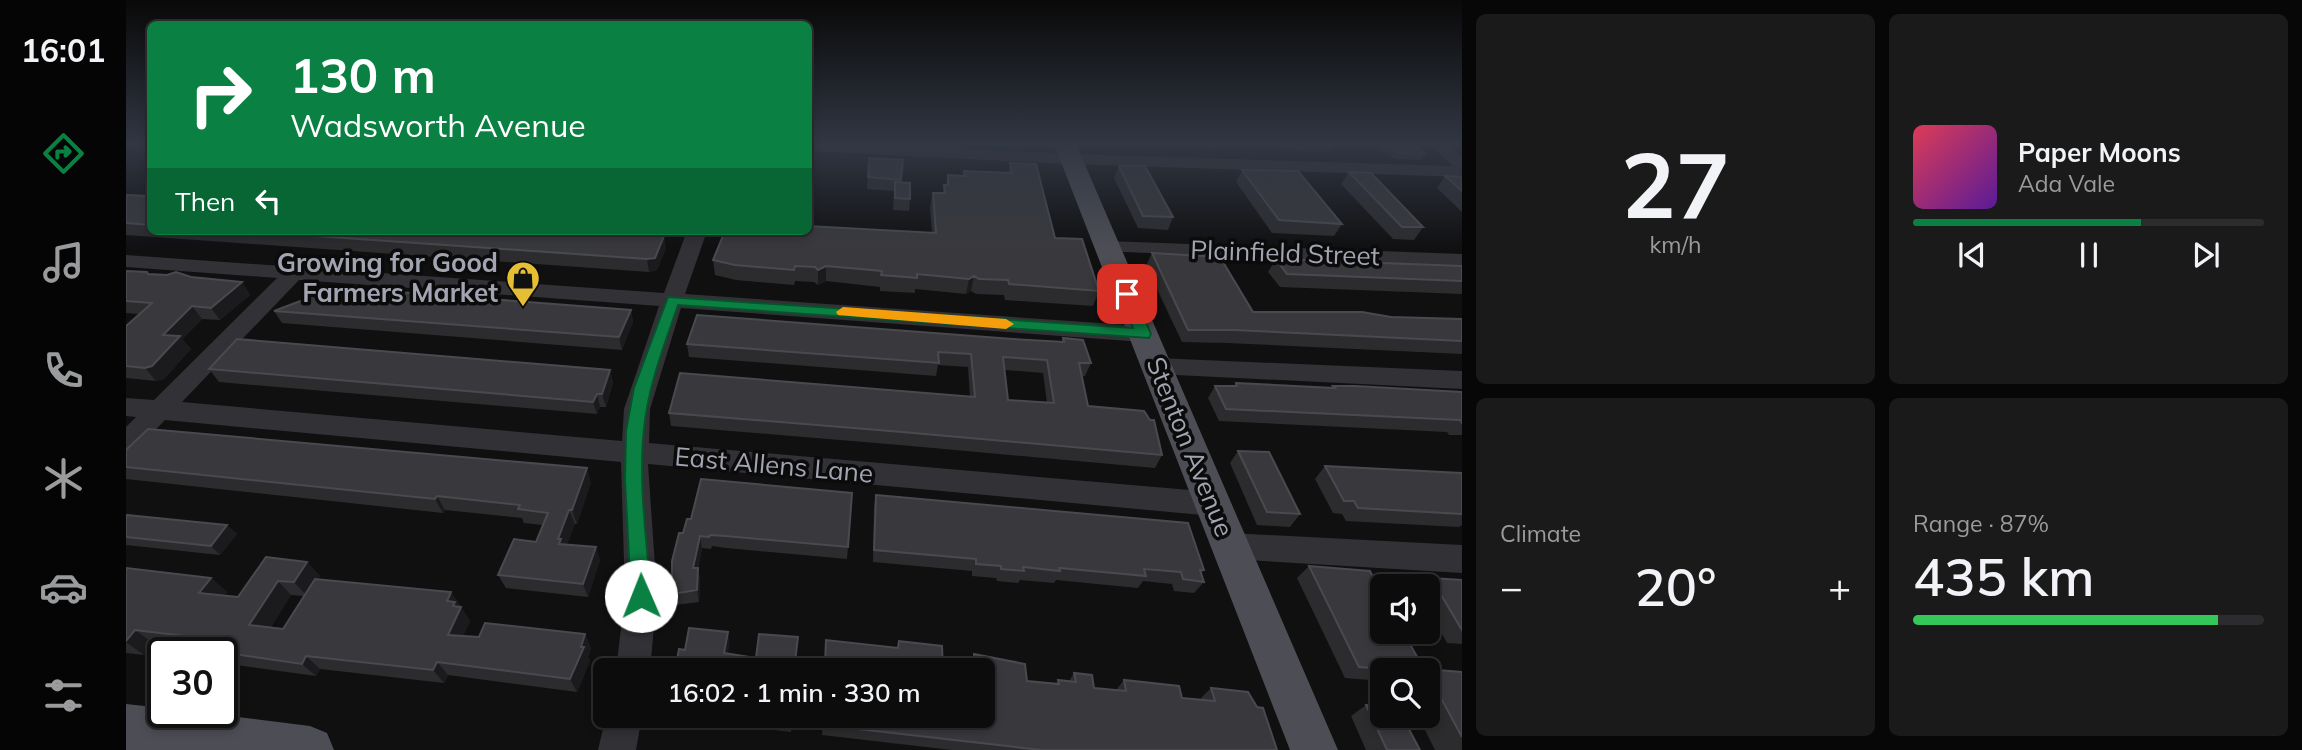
<!DOCTYPE html>
<html lang="en">
<head>
<meta charset="utf-8">
<style>
  body { margin:0; font-family:Mulish,sans-serif; background:#1a1a1b; color:#f1f3f6; height:100vh; display:flex; flex-direction:column; font-size:26px; white-space:nowrap }
  * { box-sizing:border-box; margin:0 }
  p { font-size:23px; color:#9a9b9d }
  .icon { flex:none; width:38px; height:38px; fill:none; stroke:currentColor; stroke-width:2; stroke-linecap:round; stroke-linejoin:round }
  .map { position:relative; flex:1; overflow:hidden }
  .sheet { display:flex; flex-direction:column; gap:14px; padding:14px; background:#070707; width:840px }
  .sheet>* { flex:none }
  .top-card { position:absolute; left:21px; top:21px; width:665px; height:214px; border-radius:10px; box-shadow:0 4px 10px #0003,0 0 0 2px #2c2c2e; background:#0b8043; color:#fff; overflow:hidden }
  .buttons { position:absolute; left:1244px; top:574px; display:grid; gap:14px }
  .buttons a { display:grid; place-items:center; width:70px; height:70px; border-radius:10px; background:#0c0c0d; box-shadow:0 4px 10px #0003,0 0 0 2px #2c2c2e; font-size:35px }
  .speed { position:absolute; left:21px; top:637px; display:flex; gap:14px; font-size:35px; font-weight:700; text-align:center }
  .speed>* { display:grid; place-content:center; width:91px; height:91px; border-radius:50%; background:#0c0c0d; box-shadow:0 4px 10px #0003,0 0 0 2px #2c2c2e; line-height:1 }
  .speed .limit { border:4px solid #111; border-radius:10px; background:#fff; color:#111 }
  .pin { position:absolute; display:grid; place-items:center; width:60px; height:60px; color:#fff; margin:-30px; border-radius:14px; box-shadow:0 4px 10px #0006 }
  .me { position:absolute; width:77px; margin:-38px; rotate:359deg; stroke-linejoin:round; filter:drop-shadow(0 0 5px #0008) }
  .turn { display:flex; align-items:center; gap:24px; height:147px; padding:0 28px; font-size:32px }
  .turn .icon { width:91px; height:91px; stroke-width:2.5 }
  .turn b { display:block; font-size:49px; line-height:60px }
  .then { display:flex; align-items:center; height:66px; padding:0 28px; background:#0003; gap:14px; font-size:26px }
  .big { font-size:52px; font-weight:600; line-height:1.1 }
  .sheet .card { flex:1; display:flex; flex-direction:column; justify-content:center; gap:10px; min-width:0; padding:0 24px; border-radius:10px; background:#1a1a1b }
  .sheet .dial { align-items:center; gap:0 }
  .dial b { font-size:91px; line-height:1 }
  .song { display:flex; align-items:center; gap:21px }
  .cover { width:84px; height:84px; border-radius:10px; background:linear-gradient(135deg,hsl(350 70% 55%),hsl(270 70% 35%)) }
  .played { height:7px; border-radius:4px; background:linear-gradient(90deg,#0b8043 65%,#2c2c2e 65%) }
  .keys { display:flex; justify-content:space-around; direction:ltr }
  .heat { display:flex; justify-content:space-between; align-items:center; font-size:38px; direction:ltr }
  .charge { height:10px; border-radius:5px; background:linear-gradient(90deg,#34c759 87%,#2c2c2e 0) }
  .sheet .tiles { flex:1; display:grid; gap:14px; grid-template-columns:repeat(2,1fr) }
  .trip { position:absolute; left:467px; top:658px; width:402px; height:70px; border-radius:10px; background:#0c0c0d; box-shadow:0 4px 10px #0003,0 0 0 2px #2c2c2e; font-weight:600; line-height:70px; text-align:center }
  main { display:flex; flex:1; min-height:0 }
  .menu { display:flex; flex-direction:column; width:126px; justify-content:space-around; align-items:center; background:#050505; color:#9a9b9d }
  .menu .icon { width:49px; height:49px }
  .menu .current { color:#0b8043 }
  .menu b { font-size:32px; color:#f1f3f6 }
  .map>svg:first-child { display:block }
  .lines { fill:none; stroke-linecap:round; stroke-linejoin:round }
  .minor { fill:#313136; fill-rule:evenodd }
  .major { fill:#4d4e55; fill-rule:evenodd }
  .wall { fill:#2c2c2f; fill-rule:evenodd }
  .shaded-wall { fill:#1b1b1d }
  .building { fill:#39393d; stroke:#494a4f; stroke-width:2; fill-rule:evenodd }
  .route { fill:#0b8043; stroke:#07532c; stroke-width:2 }
  .slow { fill:#f59e0b }
  .labels { text-anchor:middle; stroke-width:7; stroke-linejoin:round; paint-order:stroke }
  .street-label { font-size:26px; fill:#a2a5b1; stroke:#0b0b0c }
  .poi-label { font-size:26px; font-weight:bold; fill:#a2a5b1; stroke:#0b0b0c; text-anchor:end }
</style>
</head>
<body>
<main>
<nav class="menu">
<b>16:01</b>
<svg class="icon current" aria-label="directions" viewBox="0 0 24 24"><path d="M12 3l9 9-9 9-9-9zM9 14v-3h6M13 9l2 2-2 2"/></svg>
<svg class="icon" aria-label="music" viewBox="0 0 24 24"><path d="M9 18V5l10-2v13"/><circle cx="6" cy="18" r="3"/><circle cx="16" cy="16" r="3"/></svg>
<svg class="icon" aria-label="phone" viewBox="0 0 24 24"><path d="M5 4h4l2 5-3 2q2 4 5 5l2-3 5 2v4C11 20 4 13 5 4z"/></svg>
<svg class="icon" aria-label="climate" viewBox="0 0 24 24"><path d="M12 3v18M4 7l16 10M4 17L20 7"/></svg>
<svg class="icon" aria-label="car" viewBox="0 0 24 24"><path d="M5 17H2v-5l4-1 3-4h7l3 4 3 1v5h-3M9 17h6M6 11h13"/><circle cx="7" cy="17" r="2"/><circle cx="17" cy="17" r="2"/></svg>
<svg class="icon" aria-label="filters" viewBox="0 0 24 24"><path d="M4 7h16M4 17h16"/><circle cx="9" cy="7" r="2"/><circle cx="15" cy="17" r="2"/></svg>
</nav>
<div class="map">
<svg width="1336" height="750" viewBox="0 0 1336 750">
  <rect width="100%" height="100%" fill="#101011"/>
  <g class="lines">
    <!-- minor -->
    <path class="minor" d="M682,144H744L945,154L1327,166L1303,144H1321L1336,156V177L945,164L682,151Z
      M561,231H581L559,294L1017,326L1025,329L1029,334L1025,339L1017,342L555,308L524,409L523,443L1087,492L1097,496L1101,504L1097,512L1087,516L522,464L531,595L524,670H490L499,595L495,462L39,420L9,451L0,454V427L10,417L0,416V398L28,400L151,278L0,267V255L538,293ZM173,280L533,306L498,409L496,441L56,402Z
      M981,241L1336,254V266L974,251L971,247L974,243Z
      M1030,358L1336,371V389L1030,374L1021,372L1018,366L1021,360Z
      M1104,533L1336,545V573L1104,559L1093,555L1089,546L1093,537Z
      M480,716H516L510,750H472Z"/>
    <!-- major -->
    <path class="major" d="M928,144H950L1212,750H1164Z
      M0,704L37,708V712H71L184,726L201,733L208,750H0Z"/>
  </g>
  <!-- wall -->
  <path class="wall" d="M1065,144H1090L1089,146L1065,145Z
    M1157,144H1207L1204,151L1165,150Z
    M1247,144H1288L1299,154L1295,160L1268,159L1263,154L1256,153Z
    M743,158L777,160L775,183L784,199L783,211L767,210L768,191L741,189Z
    M884,163L929,238L973,291L967,306L879,300L878,295L850,294L845,291L840,294L789,289V293L754,291V287L700,281L692,285L688,282L669,281L668,285L610,280L589,275L587,260L806,233L804,207L807,193H817L818,185H820L822,175H837L838,171L882,173Z
    M993,166L1047,217L1042,230L1012,228L988,178Z
    M1116,170L1216,224L1208,236L1146,233L1110,182Z
    M1223,172L1297,227L1288,240L1267,239L1215,184Z
    M1319,176L1336,177V212L1311,188Z
    M0,195L24,196V231H470L540,248L531,270L523,272L0,235Z
    M1026,253L1127,312L1336,319V354L1101,343L1056,342L1020,266Z
    M1150,259L1336,266V294L1154,287L1142,272Z
    M0,271L21,272L23,274L116,282L124,295L94,320L76,319L56,339L65,349L38,379L30,381L0,378V326L13,314L0,313Z
    M234,289L505,310L507,322L496,350L156,323L148,311Z
    M937,338L965,363L959,376H956L962,406L1036,455L1029,468L774,445L545,426L543,413L844,397L842,367L812,365L810,376L563,357L561,344L936,342ZM879,370L917,373L921,403L882,400Z
    M83,369L484,370L487,383L480,407H474L471,414L93,382Z
    M1110,383L1206,388L1207,386L1336,392V435H1323L1321,432L1093,421L1082,398L1089,386H1108Z
    M0,450L465,482L451,524H449L441,544L474,560L462,597L380,588L372,575L410,542L417,525L398,523L396,518L319,510L317,513L0,479Z
    M1112,451L1174,514L1164,527L1131,525L1104,463Z
    M1199,466L1336,473V525L1333,527L1220,521L1216,514L1207,513L1189,479Z
    M726,493L721,559L600,548L586,546L585,549L576,548L572,568L574,580L573,602L549,605L546,594L557,533L565,519Z
    M750,495L1078,570L1075,573L1078,582L1068,593L1048,591L1046,584L1017,581L1012,588L930,580L928,583L894,580L892,583L871,581L870,578L846,576V571L747,562L748,507Z
    M0,517L101,525L111,534L94,555L0,545Z
    M181,562L194,576L192,579L325,592L344,621L337,636L353,637L459,634L465,648L462,657L464,661L451,692L322,675L318,683L194,669L190,676L96,663V653H74L69,648L27,643L18,655L0,653V568L85,578L101,592L98,595L112,597ZM165,595L178,596L157,629L145,627Z
    M1183,566L1298,669L1336,672V750H1309L1292,716H1302V670H1256V681L1219,678L1171,578Z
    M1305,578L1336,580V644L1321,643L1302,609V586H1295Z
    M848,654L901,681L930,684L932,680L943,681L948,673L968,688L990,690L998,680L1056,698L1075,700V698L1085,688L1151,750H826L696,735L697,716H858V670H844L843,665Z
    M1240,705L1294,750H1240L1225,716Z
    M546,716H592L591,723L546,718Z
    M619,716H667L665,732L620,727Z"/>
  <!-- shaded-wall -->
  <path class="shaded-wall" d="M538,236L540,248L531,270L523,272L521,259Z
    M700,266V281L692,285V270Z
    M848,276L845,291L840,294L843,279Z
    M116,282L124,295L94,320L85,308Z
    M66,306L76,319L56,339L65,349L38,379L30,381L19,368L37,335Z
    M505,310L507,322L496,350L493,337Z
    M484,370L487,383L480,407L476,394Z
    M471,394L474,407L471,414L467,402Z
    M461,468L465,482L451,524L446,510Z
    M311,496L319,510L317,513L309,499Z
    M443,510L449,524L439,549V557L432,539Z
    M101,525L111,534L94,555L85,546Z
    M574,536L576,548L569,579L567,568Z
    M470,547L474,560L462,597L457,584Z
    M181,562L194,576L181,596L168,582Z
    M572,568L574,580L573,602L571,590Z
    M85,578L101,592L89,607L73,593Z
    M152,581L165,595L138,638L123,625Z
    M325,592L335,606L334,608L335,607L344,621L332,648L322,635L321,601Z
    M9,630L27,643L18,655L0,642Z
    M602,632L604,643L600,664L598,653Z
    M459,634L465,648L462,657L464,661L451,692L444,679Z
    M180,656L194,669L190,676L176,664Z
    M311,662L322,675L318,683L307,670Z"/>
  <!-- building -->
  <path class="building" d="M1256,144H1288L1299,154L1272,153L1267,148L1259,147Z
    M743,158L777,160L775,180L742,177Z
    M884,163L910,164L929,238L956,239L973,291L883,284L882,280L853,279L848,276L843,279L791,274V278L755,275L756,271L700,266L692,270L689,267L669,266L668,270L609,265L587,260L599,231H682V226L810,233L807,193H819L818,185H822V175L839,176L838,171L886,173Z
    M993,166H1019L1047,217L1017,216Z
    M1116,170L1172,171L1216,224L1153,220Z
    M1223,172L1245,173L1297,227H1276Z
    M1319,176L1336,177V191Z
    M769,182L784,183V199L769,198Z
    M0,195L24,196V225L0,223Z
    M118,231H470L538,236L529,258L521,259Z
    M1026,253L1094,257L1127,312H1236L1265,317L1336,319V341L1108,330H1062Z
    M1150,259L1336,266V281L1161,274Z
    M0,271L21,272L22,274L41,275L50,272L65,277L116,282L85,308L66,306L37,335L54,336L26,366L19,368L0,366V326L26,303L0,301Z
    M214,286H233L234,289L505,310L493,337L148,311Z
    M571,315L887,339L938,342L937,338L957,340L965,363H953L962,406L1018,411L1024,420H1028L1036,455L776,432L543,413L554,373L849,397L845,354L812,352L813,363L561,344ZM877,357L921,360L928,403L882,400Z
    M111,339L484,370L476,394H471L467,402L83,369Z
    M1110,383L1209,388L1207,386H1229L1336,392V423L1334,420L1100,409L1089,386H1111Z
    M22,429L461,468L446,510H443L432,539H435L433,544L470,547L457,584L372,575L388,539L410,542L422,513L392,509L394,505L311,496L309,499L0,467V450Z
    M1112,451L1143,452L1174,514L1141,512Z
    M1199,466L1336,473V514L1232,508L1228,501H1218Z
    M575,479L726,493L722,547L599,536L584,535L583,537L574,536L567,568H572L571,590L546,594V561L553,533H557L561,519H565Z
    M750,495L1062,523L1078,570H1074L1078,582L1057,579L1055,572L1018,569L1020,576L933,568L934,571L897,567L898,571L875,569V566L850,564V559L748,550Z
    M1,515L101,525L85,546L0,537V517Z
    M140,557L181,562L168,582L152,581L123,625L157,629L189,579L325,592L321,601L329,602L327,606L335,607L322,635L353,637L359,623L459,634L455,647H458L444,679L311,662L307,670L180,656L176,664L68,648L76,638L9,630L0,641V568L85,578L73,593L112,597Z
    M1183,566L1244,571L1256,594V632H1277L1298,669L1297,670H1275L1233,667Z
    M1305,578L1336,580V630Z
    M563,628L602,632L598,653L630,658L633,634L672,637L669,662L699,664L700,640L772,648L773,641L816,646L817,670H549L553,649L559,650Z
    M848,654L899,664L901,681L933,684L932,680L950,682L948,673L966,675L968,688L1000,691L998,680L1053,686L1056,698L1089,701L1085,688L1122,692L1131,707L1137,708L1151,750H915L697,725V716H858V670H849Z
    M1299,669L1336,672V737L1302,674V670H1300Z
    M1240,705L1256,707V716H1276L1294,750H1261Z
    M619,716H666L665,722L618,717Z"/>
  <!-- sky -->
  <linearGradient id="sky" x2="0" y2="1"><stop stop-color="#090909"/><stop offset="0.58" stop-color="#313743"/><stop offset="1" stop-color="#313743" stop-opacity="0"/></linearGradient>
  <rect width="1336" height="249" fill="url(#sky)"/>
  <!-- route -->
  <path class="route" d="M1001,290L1008,294L1025,334L1023,338L552,305C538,346 522,386 518,429C512,483 521,541 525,596L522,602L515,605L508,602L505,596L499,480L500,431L508,388L542,297L1007,328L994,294Z"/>
  <!-- slow -->
  <path class="slow" d="M717,307L880,319L888,324L880,329L712,315L710,312Z"/>
  <!-- icons -->
  <defs>
    <g id="shop-pin" transform="scale(1.75)"><path d="M0 17L-7.5 6A9.5 9.5 0 1 1 7.5 6Z" fill="#e6be33" stroke="#0b0b0c"/><path d="M-5-2.5h2.3a2.7 3.5 0 0 1 5.4 0H5L5.5 6h-11ZM-1.5-2.5h3a1.5 2.3 0 0 0-3 0Z" fill="#111"/></g>
  </defs>
  <g fill-rule="evenodd">
    <use href="#shop-pin" x="397" y="278"/>
  </g>
  <g class="labels">
    <!-- street labels -->
    <g class="street-label">
      <text transform="translate(1159 253) rotate(2)" y="9">Plainfield Street</text>
      <text transform="translate(1064 447) rotate(68)" y="9">Stenton Avenue</text>
      <text transform="translate(648 465) rotate(5)" y="9">East Allens Lane</text>
    </g>
    <!-- poi labels -->
    <g class="poi-label">
      <text x="372" y="272">Growing for Good<tspan x="372" dy="30">Farmers Market</tspan></text>
    </g>
  </g>
</svg>
<div class="buttons">
<a><svg class="icon" aria-label="sound" viewBox="0 0 24 24"><path d="M4 9h4l5-4v14l-5-4H4zM17 9q2 3 0 6"/></svg></a>
<a><svg class="icon" aria-label="search" viewBox="0 0 24 24"><circle cx="10" cy="10" r="6"/><path d="M15 15l6 6"/></svg></a>
</div>
<div class="speed"><div class="limit">30</div></div>
<div class="pin" style="left:1001px;top:294px;background:#d93025"><svg class="icon" aria-label="arrive" viewBox="0 0 24 24"><path d="M6 21V4h12l-3 4 3 4H6"/></svg></div>
<svg class="me" style="left:515px;top:596px" viewBox="-20 -20 40 40"><circle r="19" fill="#fff"/><path d="M0-13L10 11 0 6-10 11z" fill="#0b8043"/></svg>
<div class="trip">16:02 · 1 min · 330 m</div>
<div class="top-card">
<div class="turn"><svg class="icon" aria-label="right" viewBox="0 0 24 24"><path d="M7 20v-9h11M14 6l5 5-5 5"/></svg><div><b>130 m</b>Wadsworth Avenue</div></div>
<div class="then">Then<svg class="icon" aria-label="left" viewBox="0 0 24 24"><path d="M17 20v-9H6M10 6l-5 5 5 5"/></svg></div>
</div>
</div>
<section class="sheet">
<div class="tiles">
<div class="card dial"><b>27</b><p>km/h</p></div>
<div class="card">
<div class="song"><i class="cover"></i><div><b>Paper Moons</b><p>Ada Vale</p></div></div>
<div class="played"></div>
<div class="keys"><svg class="icon" aria-label="previous" viewBox="0 0 24 24"><path d="M18 5L8 12l10 7zM5 5v14"/></svg><svg class="icon" aria-label="pause" viewBox="0 0 24 24"><path d="M8 5v14M16 5v14"/></svg><svg class="icon" aria-label="next" viewBox="0 0 24 24"><path d="M6 5l10 7-10 7zM19 5v14"/></svg></div>
</div>
<div class="card"><p>Climate</p>
<div class="heat"><a>−</a><b class="big">20°</b><a>+</a></div>
</div>
<div class="card"><p>Range · 87%</p><b class="big">435 km</b><div class="charge"></div></div>
</div>
</section>
</main>
</body>
</html>
